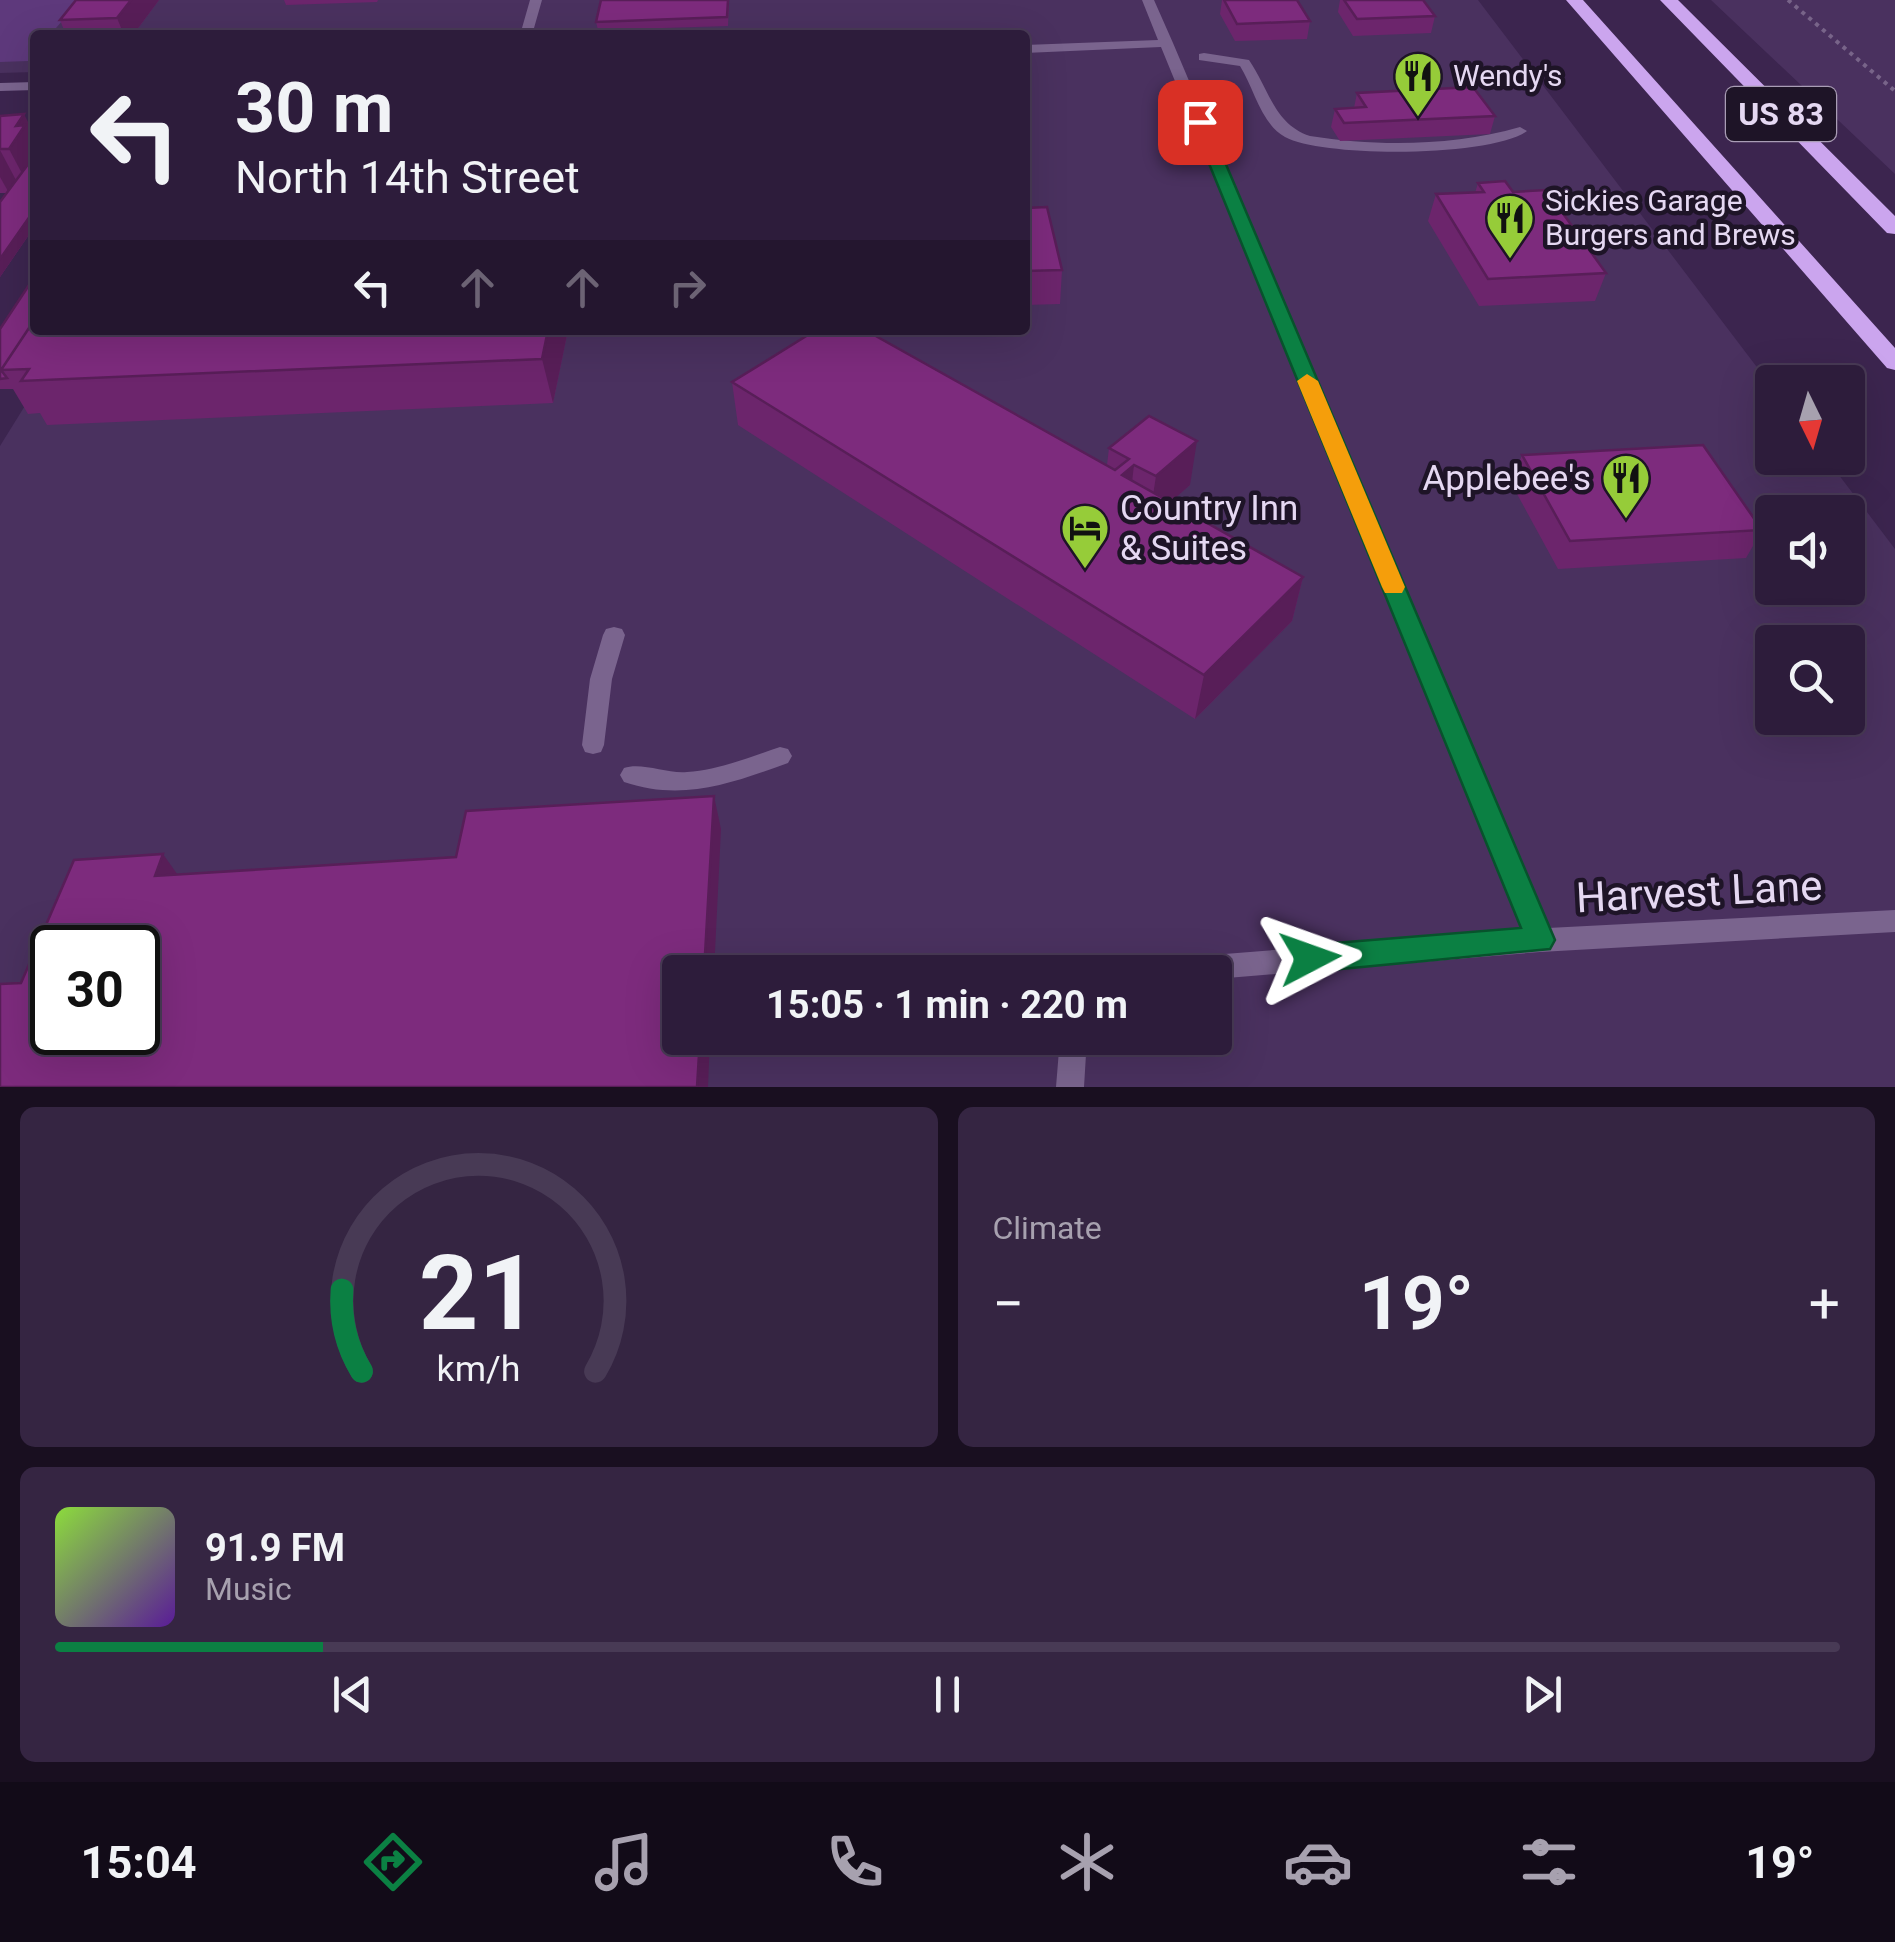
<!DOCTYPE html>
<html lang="en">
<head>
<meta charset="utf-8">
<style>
  body { margin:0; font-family:Roboto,sans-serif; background:#352542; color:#f1f3f6; height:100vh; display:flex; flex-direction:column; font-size:38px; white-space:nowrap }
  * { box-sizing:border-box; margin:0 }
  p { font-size:32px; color:#a7a1af }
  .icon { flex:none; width:55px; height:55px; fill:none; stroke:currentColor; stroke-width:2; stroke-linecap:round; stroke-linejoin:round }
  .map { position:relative; height:1087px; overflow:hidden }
  .panel { display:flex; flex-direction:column; gap:20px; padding:20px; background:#190f20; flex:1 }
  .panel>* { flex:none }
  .hud { position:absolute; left:30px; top:30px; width:1000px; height:305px; border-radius:10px; box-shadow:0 10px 40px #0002,0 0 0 2px #483a55; background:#2d1c3b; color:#f1f3f6; overflow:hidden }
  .needle { width:65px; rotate:175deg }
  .fabs { position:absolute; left:1755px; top:365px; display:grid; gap:20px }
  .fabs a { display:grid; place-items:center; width:110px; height:110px; border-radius:10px; background:#2d1c3b; box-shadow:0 10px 40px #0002,0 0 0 2px #483a55; font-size:50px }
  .speed { position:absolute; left:30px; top:925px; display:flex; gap:20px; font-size:50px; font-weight:700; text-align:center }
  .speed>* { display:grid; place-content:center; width:130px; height:130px; border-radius:50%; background:#2d1c3b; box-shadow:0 10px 40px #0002,0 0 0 2px #483a55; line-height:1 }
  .speed .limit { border:5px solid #111; border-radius:15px; background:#fff; color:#111 }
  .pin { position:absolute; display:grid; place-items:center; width:85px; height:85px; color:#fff; margin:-42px; border-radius:20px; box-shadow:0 5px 15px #0006 }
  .me { position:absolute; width:110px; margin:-55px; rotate:86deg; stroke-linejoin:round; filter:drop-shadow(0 0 8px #0008) }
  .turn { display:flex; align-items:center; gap:35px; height:210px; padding:0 40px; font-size:45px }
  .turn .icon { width:130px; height:130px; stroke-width:2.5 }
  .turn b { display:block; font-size:70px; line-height:85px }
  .lanes { display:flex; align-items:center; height:95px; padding:0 40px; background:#0003; justify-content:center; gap:50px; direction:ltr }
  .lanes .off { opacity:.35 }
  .big { font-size:75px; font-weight:700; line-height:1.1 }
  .panel .widget { flex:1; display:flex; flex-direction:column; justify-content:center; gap:15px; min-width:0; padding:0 35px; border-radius:15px; background:#352542 }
  .panel .dial { align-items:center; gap:0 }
  .dial svg { height:260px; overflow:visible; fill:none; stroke:#483a55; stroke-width:7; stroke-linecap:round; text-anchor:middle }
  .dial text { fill:#f1f3f6; stroke:none }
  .song { display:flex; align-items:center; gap:30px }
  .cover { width:120px; height:120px; border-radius:15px; background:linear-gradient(135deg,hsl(90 70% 55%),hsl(270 70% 35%)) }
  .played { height:10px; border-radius:5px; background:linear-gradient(90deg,#0b8043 15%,#483a55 15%) }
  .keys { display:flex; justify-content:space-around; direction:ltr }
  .heat { display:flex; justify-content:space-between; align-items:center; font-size:55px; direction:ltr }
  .panel .tiles { flex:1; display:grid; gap:20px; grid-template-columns:1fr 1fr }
  .widget:last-child { grid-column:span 2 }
  .trip { position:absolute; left:662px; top:955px; width:570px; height:100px; border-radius:10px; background:#2d1c3b; box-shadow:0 10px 40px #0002,0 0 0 2px #483a55; font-weight:700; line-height:100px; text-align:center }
  .dock { display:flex; height:160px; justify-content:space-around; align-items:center; background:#120b18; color:#a7a1af }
  .dock .icon { width:70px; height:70px }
  .dock .selected { color:#0b8043 }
  .dock b { font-size:45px; color:#f1f3f6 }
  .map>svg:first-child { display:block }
  .built { fill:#4a315f; fill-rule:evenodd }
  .green { fill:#5e397c }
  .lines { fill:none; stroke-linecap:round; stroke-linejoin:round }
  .path { stroke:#786489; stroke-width:4; stroke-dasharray:4 5; stroke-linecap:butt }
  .service { fill:#7a648e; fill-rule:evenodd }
  .minor { fill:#7a648e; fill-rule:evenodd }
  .trunk { fill:#cba5ee; fill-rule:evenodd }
  .wall { fill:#6c256c }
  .shaded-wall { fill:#581e58 }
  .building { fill:#7d2b7d; stroke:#581e58; stroke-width:2.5; fill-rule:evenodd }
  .route { fill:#0b8043; stroke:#07532c; stroke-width:2.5 }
  .slow { fill:#f59e0b }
  .labels { text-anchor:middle; stroke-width:9; stroke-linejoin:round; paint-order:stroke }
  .far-poi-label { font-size:30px; fill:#e5d8f2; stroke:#1e1427; text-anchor:start }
  .shield { fill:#1e1427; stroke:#a99db5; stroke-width:2.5 }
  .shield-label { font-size:32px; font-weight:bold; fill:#e5d8f2 }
  .poi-label { font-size:35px; fill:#e5d8f2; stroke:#1e1427; text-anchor:end }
  .near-street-label { font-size:42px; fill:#e5d8f2; stroke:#1e1427 }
</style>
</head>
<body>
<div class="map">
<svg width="1895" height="1087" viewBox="0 0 1895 1087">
  <rect width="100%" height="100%" fill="#3c254f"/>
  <!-- built -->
  <path class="built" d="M0,0H1478L1772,387V458H1826L1895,549V1087H0V446L72,330H1025V35H35V72L0,73ZM1772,512H1848V588H1772ZM1772,642H1848V718H1772ZM52,948H138V1032H52ZM680,972H1215V1038H680Z
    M1711,0H1895V174Z"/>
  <!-- green -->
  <path class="green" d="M0,0H80L50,35H35V53L28,61L0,62Z"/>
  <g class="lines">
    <!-- path -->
    <path class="path" d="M1788,0L1895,91"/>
    <!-- service -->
    <path class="service" d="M1204,53L1249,60C1269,89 1274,124 1310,136C1379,147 1453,146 1520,127L1527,131C1492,157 1324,158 1285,137C1261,124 1254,88 1240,66L1199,60V54Z
      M614,627L622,629L625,635L612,679L604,745L601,752L593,754L585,752L582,745L590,679L603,635L606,629Z
      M780,747L788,749L792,756L788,763C732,783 683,802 624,782L620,775L624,768C642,762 667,774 687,772C719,770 750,757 780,747Z"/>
    <!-- minor -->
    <path class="minor" d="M530,0H542L532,35H520Z
      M1142,0H1154L1173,43L1548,928L1895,910V932L1540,952L1215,979V972H1136L1140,963L1149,960L1523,930L1161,47L1025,53V45L1158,40Z
      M35,82V90L0,91V83Z
      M1060,1038H1087L1084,1087H1056Z"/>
    <!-- trunk -->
    <path class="trunk" d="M1566,0H1583L1895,348V370L1887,368Z
      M1660,0H1678L1895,216V234L1887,233Z"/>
  </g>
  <!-- wall -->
  <path class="wall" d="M76,0H159L133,35H66L60,20Z
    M284,0H378L377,2L286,5Z
    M601,0H729L728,26L598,30L596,22Z
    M1222,0H1297L1310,21L1307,39L1235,41L1220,14Z
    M1340,0H1423L1435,16L1431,33L1353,36L1338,12Z
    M1357,93L1495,116L1490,134L1340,141L1331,127L1335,109L1354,108Z
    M24,114L35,226L0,277V202L7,193H0V116Z
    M1478,183L1513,192L1606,273L1595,301L1479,306L1428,221L1436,194L1475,193Z
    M1025,208L1062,270L1060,304L1025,305Z
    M0,329L35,330H568L553,403L47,425L40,413L28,414L13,389H0Z
    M732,382L1107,465L1109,448L1190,485L1170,502L1303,577L1292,621L1195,719L738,425Z
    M1522,455L1762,530L1746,558L1558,569L1511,483Z"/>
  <!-- shaded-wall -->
  <path class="shaded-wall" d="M131,0H159L133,35H124L117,18Z
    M24,114L35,136V167L26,181L9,149L16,126Z
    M0,150L17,182L9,193L0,177Z
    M35,209V226L0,277V259Z
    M548,330H568L553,403L542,359Z
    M1197,441L1190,485L1149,521L1156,476Z
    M1134,465L1129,509L1122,475Z
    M1303,577L1292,621L1195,719L1204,675Z
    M714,796L721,829L714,972H704Z
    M163,854L187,888L155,876Z
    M700,1038H710L708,1087H697Z"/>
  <!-- building -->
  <path class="building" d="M76,0H131L117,18L60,20Z
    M601,0H728L727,17L596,22Z
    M1224,0H1297L1310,21L1237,24Z
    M1344,0H1423L1435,16L1357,19Z
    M1473,87L1495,116L1344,123L1335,109L1366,107L1357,93Z
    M24,114L16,126L25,125L9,149H0V116Z
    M35,155V209L0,259V202Z
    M1505,181L1513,192L1546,190L1606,273L1488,279L1436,194L1484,192L1478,183Z
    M1047,207L1062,270L1025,271V208Z
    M35,276V319L1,370L7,378L0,379V329Z
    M35,319V330H548L542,359L21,381L29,369L1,370Z
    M816,330H865L1115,470L1129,459L1109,448L1149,416L1197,441L1156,476L1134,465L1122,475L1303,577L1204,675L732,382Z
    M1703,445L1762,530L1570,541L1522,455Z
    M714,796L704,972H680V1038H700L697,1087H0V984L21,983L74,860L163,854L155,876L456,857L466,811ZM52,948H138V1032H52Z"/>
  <!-- route -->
  <path class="route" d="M1194,119L1208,122L1555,940L1550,949L1310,972L1299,968L1295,958L1299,949L1310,945L1521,928L1192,122Z"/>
  <!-- slow -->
  <path class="slow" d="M1307,374L1318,381L1405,587L1402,593H1385L1382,587L1297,381Z"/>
  <!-- icons -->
  <defs>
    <g id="restaurant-pin" transform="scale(2.5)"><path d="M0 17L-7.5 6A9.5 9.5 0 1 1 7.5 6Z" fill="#96cc39" stroke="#1e1427"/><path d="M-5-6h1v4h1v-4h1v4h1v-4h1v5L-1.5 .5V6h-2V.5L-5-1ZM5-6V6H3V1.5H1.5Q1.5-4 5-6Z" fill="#111"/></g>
    <g id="hotel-pin" transform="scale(2.5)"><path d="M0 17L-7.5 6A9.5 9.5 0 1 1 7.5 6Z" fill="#96cc39" stroke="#1e1427"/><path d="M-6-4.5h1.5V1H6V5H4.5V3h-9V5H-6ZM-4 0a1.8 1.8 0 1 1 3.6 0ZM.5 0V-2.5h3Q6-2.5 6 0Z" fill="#111"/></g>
  </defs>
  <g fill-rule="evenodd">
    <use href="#restaurant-pin" x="1418" y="76"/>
    <use href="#restaurant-pin" x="1510" y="218"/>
    <use href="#restaurant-pin" x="1626" y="478"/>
    <use href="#hotel-pin" x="1085" y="528"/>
  </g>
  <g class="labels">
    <!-- far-poi labels -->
    <g class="far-poi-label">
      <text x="1453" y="86">Wendy's</text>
      <text x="1545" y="211">Sickies Garage<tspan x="1545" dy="34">Burgers and Brews</tspan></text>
    </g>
    <!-- shield labels -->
    <rect class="shield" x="1726" y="87" width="110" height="54" rx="8"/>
    <g class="shield-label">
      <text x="1781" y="125">US 83</text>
    </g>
    <!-- poi labels -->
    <g class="poi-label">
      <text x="1591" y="490">Applebee's</text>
      <text x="1120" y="520" text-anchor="start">Country Inn<tspan x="1120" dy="40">&amp; Suites</tspan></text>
    </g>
    <!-- near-street labels -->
    <g class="near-street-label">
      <text transform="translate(1699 891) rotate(-3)" y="15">Harvest Lane</text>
    </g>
  </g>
</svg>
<div class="fabs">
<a><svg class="needle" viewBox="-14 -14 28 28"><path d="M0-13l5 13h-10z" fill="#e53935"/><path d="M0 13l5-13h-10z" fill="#a7a1af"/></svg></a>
<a><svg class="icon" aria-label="sound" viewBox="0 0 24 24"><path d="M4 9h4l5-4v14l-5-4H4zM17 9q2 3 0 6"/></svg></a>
<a><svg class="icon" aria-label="search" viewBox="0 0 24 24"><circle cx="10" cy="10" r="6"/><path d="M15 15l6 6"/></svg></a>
</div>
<div class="speed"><div class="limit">30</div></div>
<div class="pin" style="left:1200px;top:122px;background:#d93025"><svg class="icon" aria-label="arrive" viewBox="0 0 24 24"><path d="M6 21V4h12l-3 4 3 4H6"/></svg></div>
<svg class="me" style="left:1310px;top:958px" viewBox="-20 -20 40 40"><path d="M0-17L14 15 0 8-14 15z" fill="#0b8043" stroke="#fff" stroke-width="4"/></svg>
<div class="trip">15:05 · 1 min · 220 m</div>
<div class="hud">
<div class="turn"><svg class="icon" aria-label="left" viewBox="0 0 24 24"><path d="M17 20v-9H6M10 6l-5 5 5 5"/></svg><div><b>30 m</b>North 14th Street</div></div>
<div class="lanes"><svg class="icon" aria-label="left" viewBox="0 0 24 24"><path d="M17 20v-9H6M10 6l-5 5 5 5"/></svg><svg class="icon off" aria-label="ahead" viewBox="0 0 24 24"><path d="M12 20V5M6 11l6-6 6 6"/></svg><svg class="icon off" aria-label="ahead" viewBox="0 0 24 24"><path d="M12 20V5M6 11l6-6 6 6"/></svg><svg class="icon off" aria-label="right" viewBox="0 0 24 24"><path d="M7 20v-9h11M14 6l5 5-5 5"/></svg></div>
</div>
</div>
<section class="panel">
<div class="tiles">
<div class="widget dial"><svg viewBox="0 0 100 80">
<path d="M14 69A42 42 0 1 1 86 69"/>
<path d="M14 69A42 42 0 0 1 8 44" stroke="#0b8043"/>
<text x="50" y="56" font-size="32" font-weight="700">21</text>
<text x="50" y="72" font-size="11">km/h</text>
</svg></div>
<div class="widget"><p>Climate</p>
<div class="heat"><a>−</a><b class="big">19°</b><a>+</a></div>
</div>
<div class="widget">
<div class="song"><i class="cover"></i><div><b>91.9 FM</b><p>Music</p></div></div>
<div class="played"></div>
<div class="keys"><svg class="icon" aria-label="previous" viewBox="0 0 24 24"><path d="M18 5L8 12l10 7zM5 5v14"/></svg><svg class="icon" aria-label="pause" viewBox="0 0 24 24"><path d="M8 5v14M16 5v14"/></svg><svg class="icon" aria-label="next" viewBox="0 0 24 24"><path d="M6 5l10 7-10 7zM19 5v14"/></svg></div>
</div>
</div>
</section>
<nav class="dock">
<b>15:04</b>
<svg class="icon selected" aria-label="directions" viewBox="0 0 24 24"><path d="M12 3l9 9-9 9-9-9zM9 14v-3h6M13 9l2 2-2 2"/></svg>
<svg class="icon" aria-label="music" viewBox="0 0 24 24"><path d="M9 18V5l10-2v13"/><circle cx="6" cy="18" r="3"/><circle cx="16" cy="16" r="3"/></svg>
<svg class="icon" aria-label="phone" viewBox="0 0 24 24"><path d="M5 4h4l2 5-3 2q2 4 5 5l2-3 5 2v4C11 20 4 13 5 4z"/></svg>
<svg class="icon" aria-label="climate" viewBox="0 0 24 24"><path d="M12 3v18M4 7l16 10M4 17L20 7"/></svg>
<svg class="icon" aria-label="car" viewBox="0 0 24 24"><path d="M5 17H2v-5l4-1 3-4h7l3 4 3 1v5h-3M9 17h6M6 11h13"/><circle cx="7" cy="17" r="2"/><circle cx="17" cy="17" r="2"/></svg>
<svg class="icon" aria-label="filters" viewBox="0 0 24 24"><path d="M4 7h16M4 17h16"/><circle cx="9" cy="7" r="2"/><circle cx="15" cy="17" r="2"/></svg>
<b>19°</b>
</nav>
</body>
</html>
